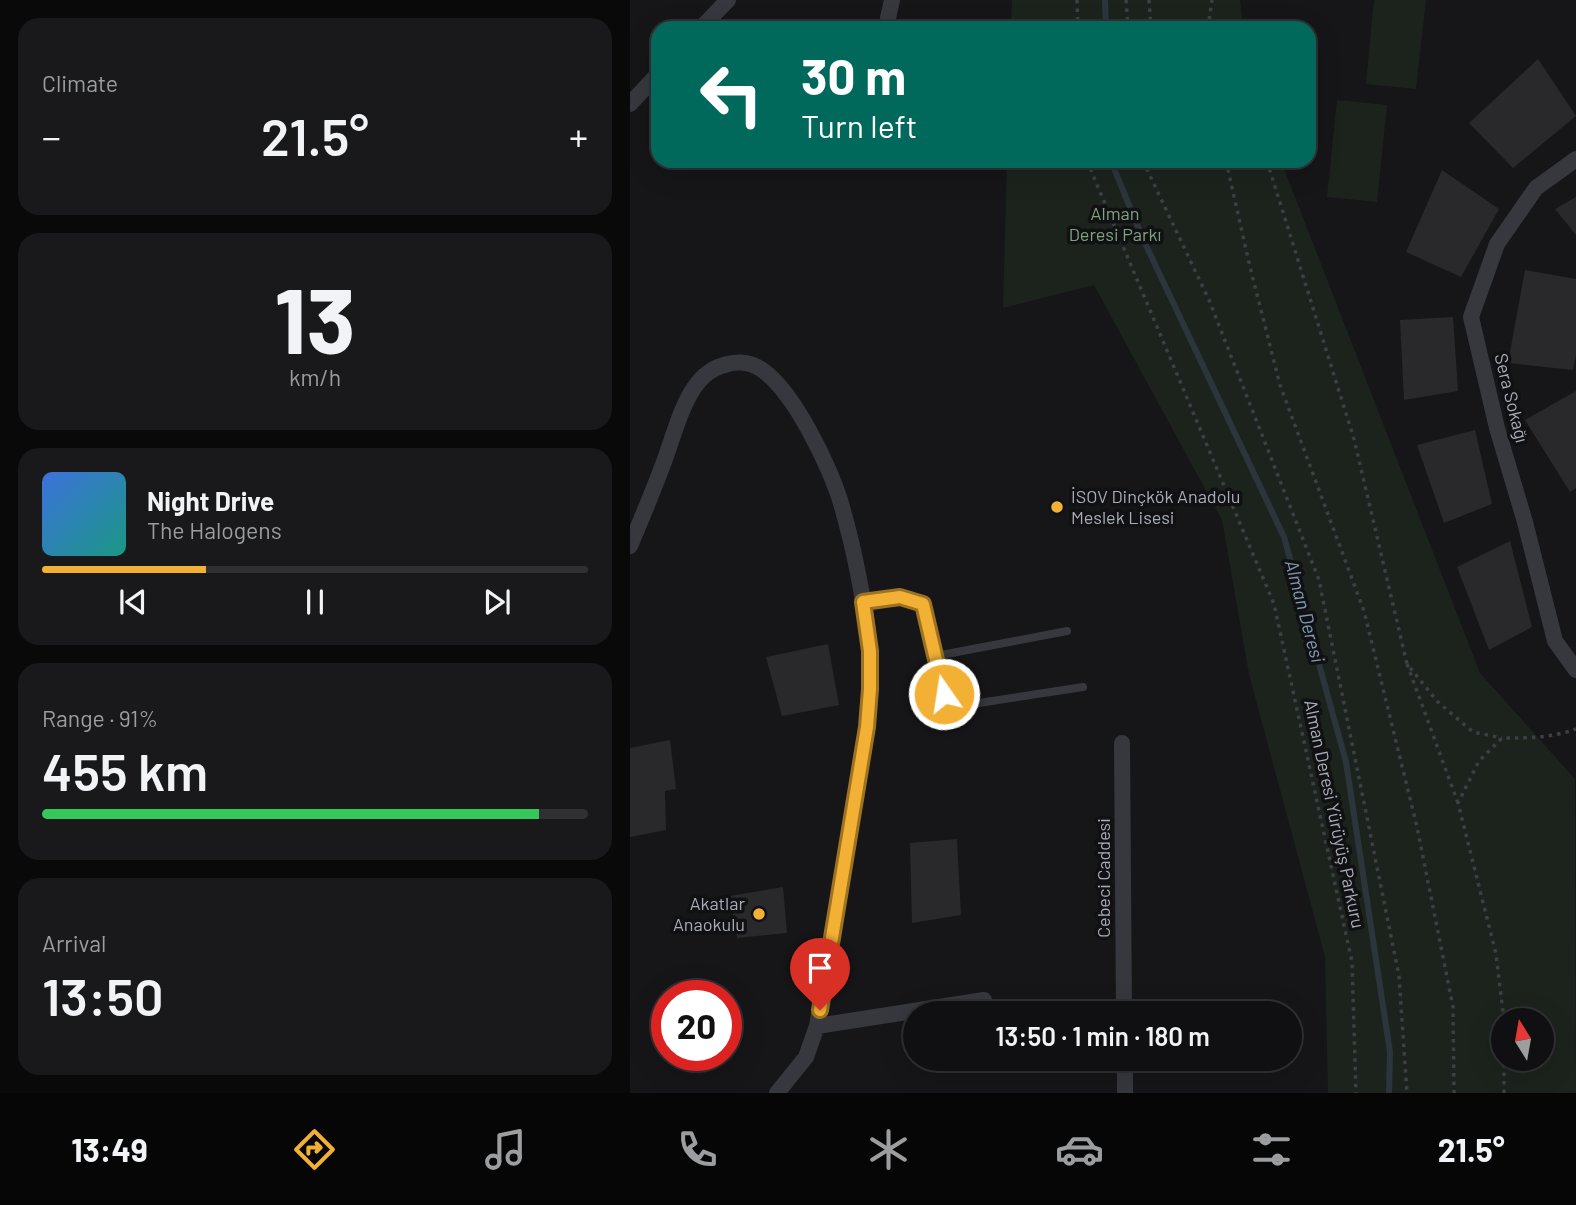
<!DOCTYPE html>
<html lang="en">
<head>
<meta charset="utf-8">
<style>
  body { margin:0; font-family:Barlow,sans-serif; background:#19191b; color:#f1f3f6; height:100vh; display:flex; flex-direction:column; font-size:26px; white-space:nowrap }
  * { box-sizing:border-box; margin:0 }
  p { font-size:23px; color:#9c9d9f }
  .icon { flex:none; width:38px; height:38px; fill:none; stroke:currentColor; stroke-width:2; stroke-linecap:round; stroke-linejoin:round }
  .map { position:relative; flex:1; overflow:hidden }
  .side { display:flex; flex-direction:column; gap:18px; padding:18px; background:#09090a; width:630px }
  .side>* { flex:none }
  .guide { position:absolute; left:21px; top:21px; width:665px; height:147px; border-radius:21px; box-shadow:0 7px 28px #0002,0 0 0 2px #303032; background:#00695c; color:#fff; overflow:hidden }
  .needle { width:46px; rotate:349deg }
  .fabs { position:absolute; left:861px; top:1008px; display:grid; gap:14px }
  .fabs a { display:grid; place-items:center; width:63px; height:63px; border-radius:50%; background:#101012; box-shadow:0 7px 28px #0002,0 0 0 2px #303032; font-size:35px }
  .speed { position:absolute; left:21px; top:980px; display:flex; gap:14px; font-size:35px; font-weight:700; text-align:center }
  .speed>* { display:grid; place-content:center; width:91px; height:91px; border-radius:50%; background:#101012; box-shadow:0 7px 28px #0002,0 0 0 2px #303032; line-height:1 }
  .speed .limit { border:10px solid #d22; background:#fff; color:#111 }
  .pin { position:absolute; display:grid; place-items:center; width:60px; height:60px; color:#fff; margin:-72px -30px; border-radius:50% 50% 50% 0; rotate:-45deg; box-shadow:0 0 7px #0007 }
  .pin .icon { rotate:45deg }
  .me { position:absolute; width:77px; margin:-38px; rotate:347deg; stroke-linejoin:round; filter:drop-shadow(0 0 5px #0008) }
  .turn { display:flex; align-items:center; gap:24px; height:147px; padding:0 35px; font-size:32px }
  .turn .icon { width:91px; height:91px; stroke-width:2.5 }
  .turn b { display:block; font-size:49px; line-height:60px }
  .big { font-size:52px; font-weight:600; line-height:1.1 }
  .side .tile { flex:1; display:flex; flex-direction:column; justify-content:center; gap:10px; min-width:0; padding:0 24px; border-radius:21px; background:#19191b }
  .side .dial { align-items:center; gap:0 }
  .dial b { font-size:91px; line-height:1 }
  .song { display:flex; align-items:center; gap:21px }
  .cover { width:84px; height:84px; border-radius:10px; background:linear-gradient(135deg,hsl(220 70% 55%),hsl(170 70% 35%)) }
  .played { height:7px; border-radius:4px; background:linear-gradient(90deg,#f2b134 30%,#303032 30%) }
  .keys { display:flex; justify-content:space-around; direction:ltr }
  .heat { display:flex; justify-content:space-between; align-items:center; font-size:38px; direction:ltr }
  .charge { height:10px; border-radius:5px; background:linear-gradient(90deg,#34c759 91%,#303032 0) }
  .trip { position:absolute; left:273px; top:1001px; width:399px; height:70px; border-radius:35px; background:#101012; box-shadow:0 7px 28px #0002,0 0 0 2px #303032; font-weight:600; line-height:70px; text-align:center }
  .dock { display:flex; height:112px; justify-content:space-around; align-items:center; background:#060607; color:#9c9d9f }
  .dock .icon { width:49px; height:49px }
  .dock .current { color:#f2b134 }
  .dock b { font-size:32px; color:#f1f3f6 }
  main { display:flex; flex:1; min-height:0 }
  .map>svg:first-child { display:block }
  .green { fill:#1c231d; fill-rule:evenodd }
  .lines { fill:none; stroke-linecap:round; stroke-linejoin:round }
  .stream { stroke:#2c353c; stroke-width:6 }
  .building { fill:#29292c }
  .path { stroke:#3d3f44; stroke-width:3.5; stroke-dasharray:3.5 5; stroke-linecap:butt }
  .lane { stroke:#37383d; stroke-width:8 }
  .street { stroke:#37383d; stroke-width:16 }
  .route-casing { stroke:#9d7322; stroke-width:18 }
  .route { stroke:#f2b134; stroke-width:12 }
  .poi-dot { fill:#f2b134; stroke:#111113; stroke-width:2.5 }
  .labels { text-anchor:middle; stroke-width:7; stroke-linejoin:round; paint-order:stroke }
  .park-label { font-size:18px; fill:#7fa381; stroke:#111113 }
  .street-label { font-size:18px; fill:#a8adb8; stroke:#111113 }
  .poi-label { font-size:18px; fill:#a8adb8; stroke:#111113; text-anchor:start }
  .water-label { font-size:19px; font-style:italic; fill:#7f9bb3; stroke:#111113 }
</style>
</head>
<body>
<main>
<section class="side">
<div class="tile"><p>Climate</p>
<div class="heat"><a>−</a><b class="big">21.5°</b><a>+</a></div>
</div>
<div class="tile dial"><b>13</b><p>km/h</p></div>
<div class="tile">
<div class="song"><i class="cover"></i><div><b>Night Drive</b><p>The Halogens</p></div></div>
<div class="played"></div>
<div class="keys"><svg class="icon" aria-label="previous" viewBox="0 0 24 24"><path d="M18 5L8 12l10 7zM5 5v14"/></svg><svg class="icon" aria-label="pause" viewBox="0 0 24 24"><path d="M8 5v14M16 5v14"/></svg><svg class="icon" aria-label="next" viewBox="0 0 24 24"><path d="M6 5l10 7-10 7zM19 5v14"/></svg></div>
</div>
<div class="tile"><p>Range · 91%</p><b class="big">455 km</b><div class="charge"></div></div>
<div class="tile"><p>Arrival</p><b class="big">13:50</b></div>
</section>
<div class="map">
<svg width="946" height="1093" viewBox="0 0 946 1093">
  <rect width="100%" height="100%" fill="#161618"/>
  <!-- green -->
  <path class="green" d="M382,0H610L613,28H381Z
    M744,0H796L786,89L736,84Z
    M707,100L757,105L747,202L697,197Z
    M377,161H651L850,673L945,779L946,1093H698L695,957L619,674L592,520L464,285L373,308ZM912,1020V1059H873V1020Z"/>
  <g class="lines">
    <!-- stream -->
    <path class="stream" d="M475,0L476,28
      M481,161L513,239L654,537L716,762L760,1052L759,1093"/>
  </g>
  <!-- building -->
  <path class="building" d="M908,59L946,116L883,168L839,123Z
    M812,170L869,209L831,277L776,252Z
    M946,197V235L925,209Z
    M895,270L946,279V355L943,370L878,363Z
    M823,317L828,391L774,400L770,320Z
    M946,391V488L940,492L895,420Z
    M845,430L862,504L814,523L787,445Z
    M880,541L902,627L859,650L827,567Z
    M198,644L209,705L152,716L136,657Z
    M40,740L46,789L35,791L36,830L0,837V748Z
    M327,839L331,915L282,923L280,843Z
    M153,887L157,933L107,938L100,896Z"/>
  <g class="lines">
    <!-- path -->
    <path class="path" d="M447,0L448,28
      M496,0L498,28
      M519,0L521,28
      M578,28L582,0
      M457,161L644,604L722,962L726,1093
      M513,161L579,300L689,580L769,976L777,1093
      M596,161L620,267L650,385L734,611L787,827L823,1007L824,1093
      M637,161L724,439L777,664
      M828,803L777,664L808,702L843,732L872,738
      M874,1020L866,954L828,803L849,761L872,738C898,738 921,738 946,729
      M874,1093V1059"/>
    <!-- lane -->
    <path class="lane" d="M233,602L270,597L293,604L314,694L321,701L336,705L453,687
      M306,656L437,631"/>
    <!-- street -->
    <path class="street" d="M258,18L262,0
      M71,28L98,0
      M0,104L28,74
      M946,159L906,188L867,244L841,317L867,428L895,522L925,641L946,670
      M0,546C11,520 22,494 32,467C43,440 52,396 74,376C86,365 108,359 123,365C159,378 203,472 212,507C225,552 234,601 240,648C243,674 239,701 237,727L187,1026L176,1057L147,1093
      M492,743L494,1013
      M187,1026L354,1000L357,1010
      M495,1059V1093"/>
  </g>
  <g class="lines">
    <!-- route casing -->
    <g class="route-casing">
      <path id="route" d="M190,1010L237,727L240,689V651L233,602L270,597L293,604L314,694"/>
    </g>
    <!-- route -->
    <use href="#route" class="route"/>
  </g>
  <!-- markers -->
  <g class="poi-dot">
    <circle cx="427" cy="507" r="7"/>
    <circle cx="129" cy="914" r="7"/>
  </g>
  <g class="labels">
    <!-- park labels -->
    <g class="park-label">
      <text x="485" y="220">Alman<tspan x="485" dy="21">Deresi Parkı</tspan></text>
    </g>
    <!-- street labels -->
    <g class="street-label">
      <text transform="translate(881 398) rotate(76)" y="6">Sera Sokağı</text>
      <text transform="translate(704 814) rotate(78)" y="6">Alman Deresi Yürüyüş Parkuru</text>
      <text transform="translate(474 878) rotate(-90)" y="6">Cebeci Caddesi</text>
    </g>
    <!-- poi labels -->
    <g class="poi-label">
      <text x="441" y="503">İSOV Dinçkök Anadolu<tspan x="441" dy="21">Meslek Lisesi</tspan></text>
      <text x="115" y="910" text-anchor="end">Akatlar<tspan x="115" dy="21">Anaokulu</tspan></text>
    </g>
    <!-- water labels -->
    <g class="water-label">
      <text transform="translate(675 611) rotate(75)" y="7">Alman Deresi</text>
    </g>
  </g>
</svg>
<div class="fabs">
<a><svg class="needle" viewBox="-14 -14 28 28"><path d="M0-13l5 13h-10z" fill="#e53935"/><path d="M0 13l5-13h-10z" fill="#9c9d9f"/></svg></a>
</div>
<div class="speed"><div class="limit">20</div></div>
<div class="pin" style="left:190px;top:1010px;background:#d93025"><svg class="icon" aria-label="arrive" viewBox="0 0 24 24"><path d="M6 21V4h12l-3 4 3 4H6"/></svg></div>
<svg class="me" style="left:314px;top:694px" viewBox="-20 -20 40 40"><circle r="17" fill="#f2b134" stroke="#fff" stroke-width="3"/><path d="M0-11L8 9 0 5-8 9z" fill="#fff"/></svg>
<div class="trip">13:50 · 1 min · 180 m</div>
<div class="guide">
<div class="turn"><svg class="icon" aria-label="left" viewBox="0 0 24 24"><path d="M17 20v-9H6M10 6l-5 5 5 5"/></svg><div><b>30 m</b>Turn left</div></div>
</div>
</div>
</main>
<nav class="dock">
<b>13:49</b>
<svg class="icon current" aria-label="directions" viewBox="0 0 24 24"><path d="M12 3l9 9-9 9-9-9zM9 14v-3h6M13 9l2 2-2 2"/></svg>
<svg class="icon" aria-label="music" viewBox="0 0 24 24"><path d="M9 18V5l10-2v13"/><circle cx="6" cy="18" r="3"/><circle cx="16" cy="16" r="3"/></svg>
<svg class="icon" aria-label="phone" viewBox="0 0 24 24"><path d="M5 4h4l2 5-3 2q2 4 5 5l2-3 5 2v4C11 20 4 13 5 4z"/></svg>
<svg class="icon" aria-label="climate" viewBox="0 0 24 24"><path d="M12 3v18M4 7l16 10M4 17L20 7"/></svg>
<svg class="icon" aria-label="car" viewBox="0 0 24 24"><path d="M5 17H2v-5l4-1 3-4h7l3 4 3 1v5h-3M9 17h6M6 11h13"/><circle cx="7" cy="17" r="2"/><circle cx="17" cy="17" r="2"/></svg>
<svg class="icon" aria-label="filters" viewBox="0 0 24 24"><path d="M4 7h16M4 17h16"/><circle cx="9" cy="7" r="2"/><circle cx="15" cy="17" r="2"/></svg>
<b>21.5°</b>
</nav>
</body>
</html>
